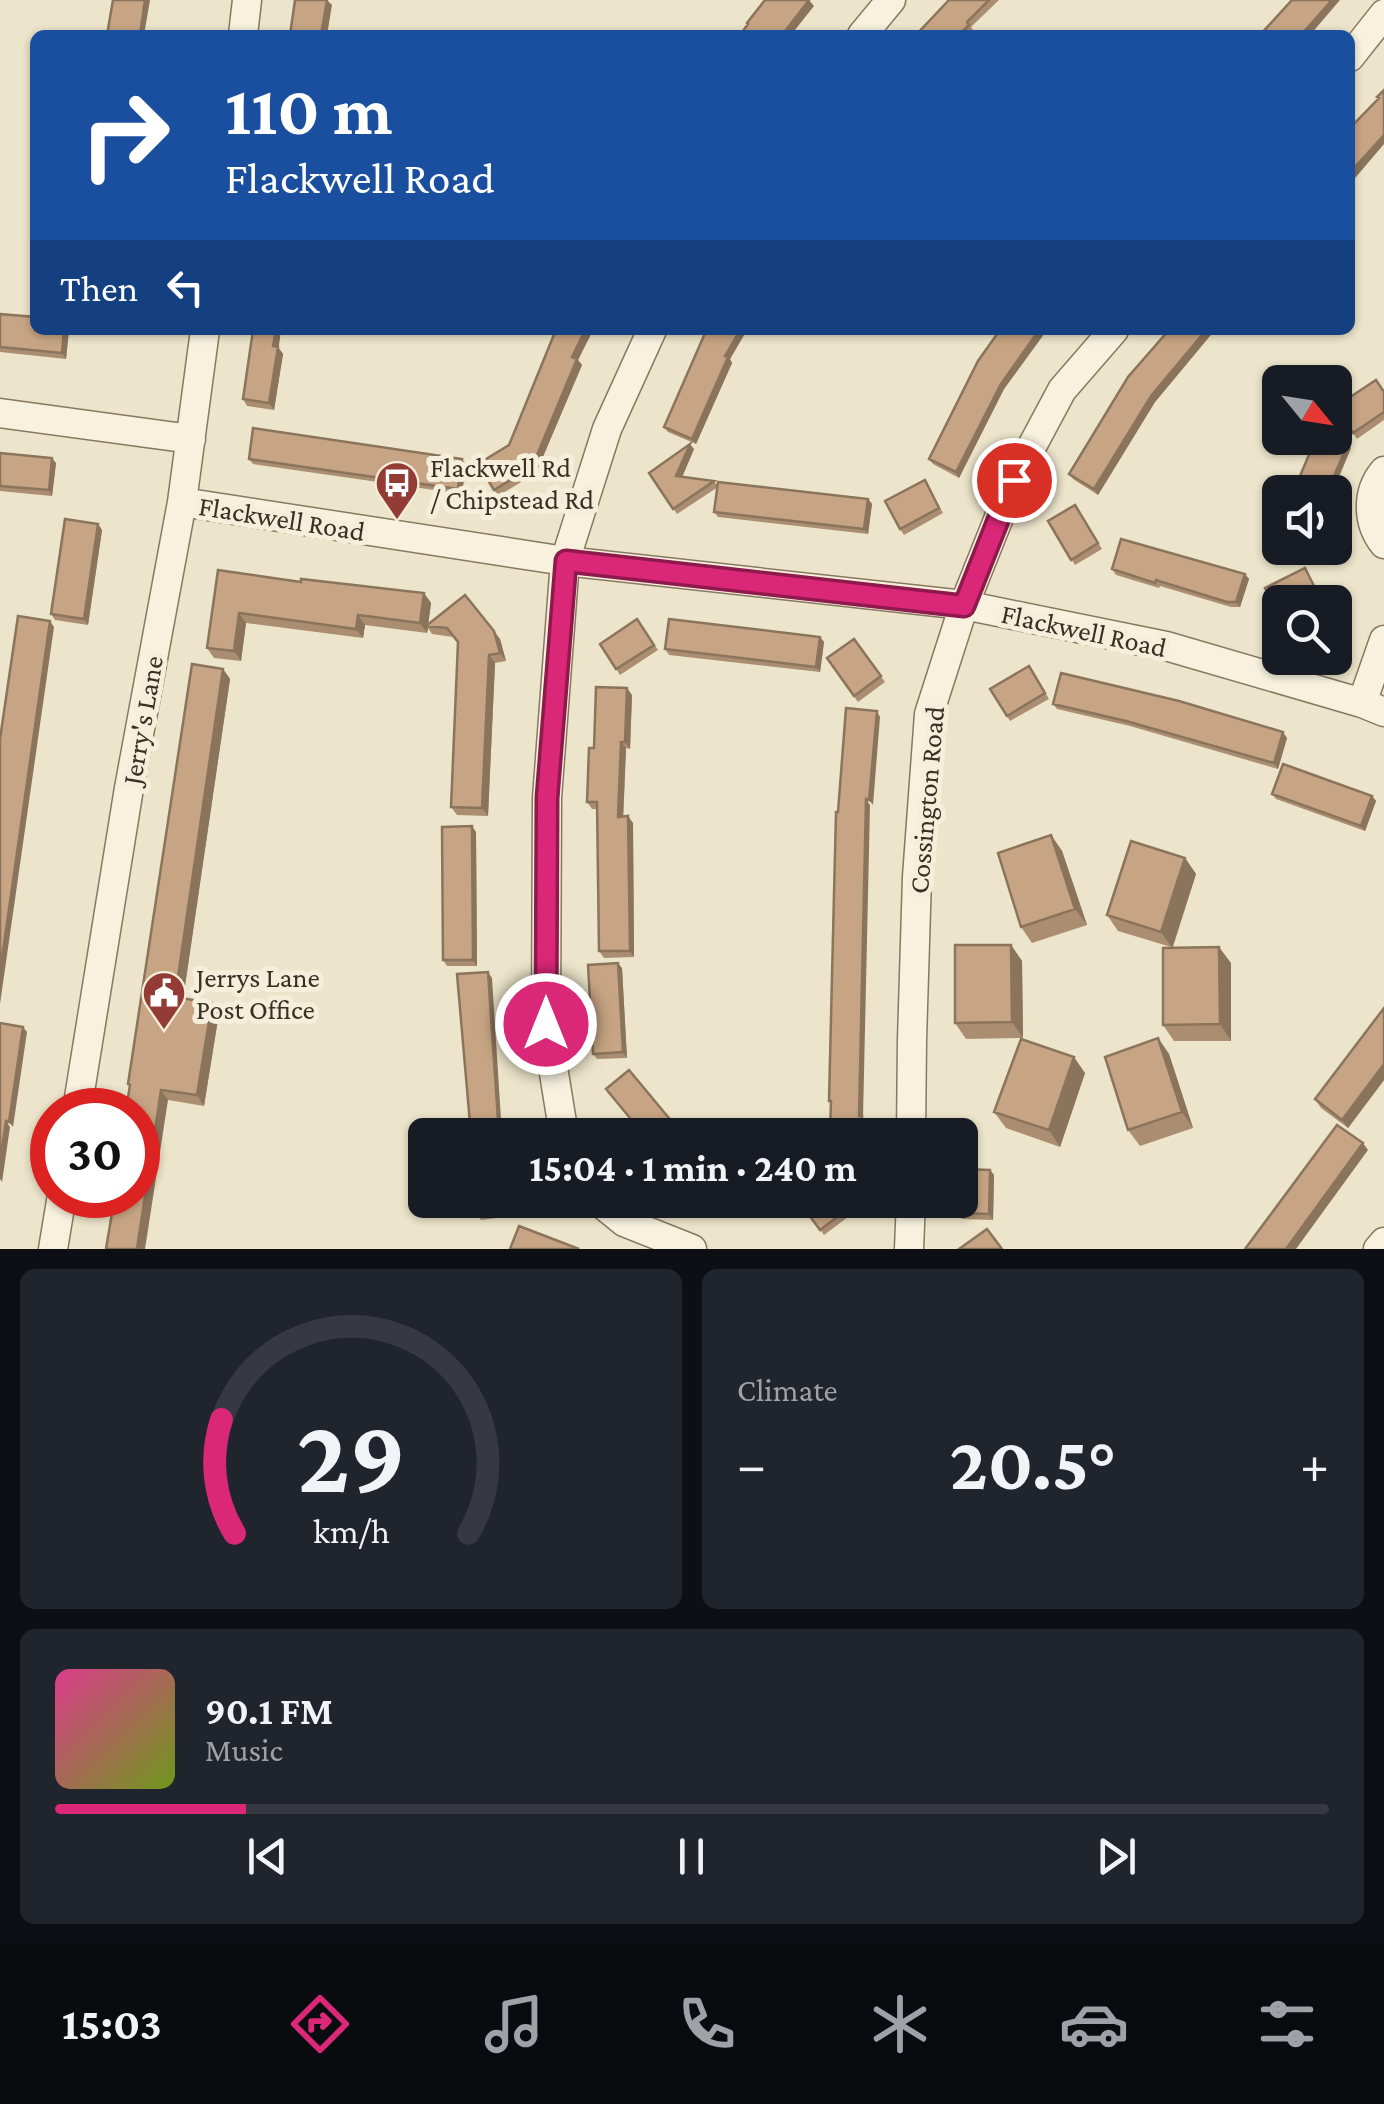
<!DOCTYPE html>
<html lang="en">
<head>
<meta charset="utf-8">
<style>
  body { margin:0; font-family:"Crimson Pro",serif; background:#20242c; color:#f1f3f6; height:100vh; display:flex; flex-direction:column; font-size:38px; white-space:nowrap }
  * { box-sizing:border-box; margin:0 }
  p { font-size:32px; color:#9ea1a6 }
  .icon { flex:none; width:55px; height:55px; fill:none; stroke:currentColor; stroke-width:2; stroke-linecap:round; stroke-linejoin:round }
  .map { position:relative; height:1249px; overflow:hidden }
  .drawer { display:flex; flex-direction:column; gap:20px; padding:20px; background:#0d0f14; flex:1 }
  .drawer>* { flex:none }
  .hud { position:absolute; left:30px; top:30px; width:1325px; height:305px; border-radius:15px; box-shadow:0 2px 8px #0004; background:#1a4fa0; color:#fff; overflow:hidden }
  .needle { width:65px; rotate:120deg }
  .controls { position:absolute; left:1262px; top:365px; display:grid; gap:20px }
  .controls a { display:grid; place-items:center; width:90px; height:90px; border-radius:15px; background:#171b24; box-shadow:0 2px 8px #0004; font-size:50px }
  .speed { position:absolute; left:30px; top:1088px; display:flex; gap:20px; font-size:50px; font-weight:700; text-align:center }
  .speed>* { display:grid; place-content:center; width:130px; height:130px; border-radius:50%; background:#171b24; box-shadow:0 2px 8px #0004; line-height:1 }
  .speed .limit { border:15px solid #d22; background:#fff; color:#111 }
  .pin { position:absolute; display:grid; place-items:center; width:85px; height:85px; color:#fff; margin:-42px; border:5px solid #fff; border-radius:50%; box-shadow:0 2px 10px #0007 }
  .me { position:absolute; width:110px; margin:-55px; rotate:0deg; stroke-linejoin:round; filter:drop-shadow(0 0 8px #0008) }
  .turn { display:flex; align-items:center; gap:35px; height:210px; padding:0 30px; font-size:45px }
  .turn .icon { width:130px; height:130px; stroke-width:2.5 }
  .turn b { display:block; font-size:70px; line-height:85px }
  .then { display:flex; align-items:center; height:95px; padding:0 30px; background:#0003; gap:20px; font-size:38px }
  .big { font-size:75px; font-weight:700; line-height:1.1 }
  .drawer .widget { flex:1; display:flex; flex-direction:column; justify-content:center; gap:15px; min-width:0; padding:0 35px; border-radius:15px; background:#20242c }
  .drawer .dial { align-items:center; gap:0 }
  .dial svg { height:260px; overflow:visible; fill:none; stroke:#363941; stroke-width:7; stroke-linecap:round; text-anchor:middle }
  .dial text { fill:#f1f3f6; stroke:none }
  .song { display:flex; align-items:center; gap:30px }
  .cover { width:120px; height:120px; border-radius:15px; background:linear-gradient(135deg,hsl(330 70% 55%),hsl(80 70% 35%)) }
  .played { height:10px; border-radius:5px; background:linear-gradient(90deg,#db2777 15%,#363941 15%) }
  .keys { display:flex; justify-content:space-around; direction:ltr }
  .heat { display:flex; justify-content:space-between; align-items:center; font-size:55px; direction:ltr }
  .drawer .tiles { flex:1; display:grid; gap:20px; grid-template-columns:1fr 1fr }
  .widget:last-child { grid-column:span 2 }
  .trip { position:absolute; left:408px; top:1118px; width:570px; height:100px; border-radius:15px; background:#171b24; box-shadow:0 2px 8px #0004; font-weight:700; line-height:100px; text-align:center }
  .tabs { display:flex; height:160px; justify-content:space-around; align-items:center; background:#090b0e; color:#9ea1a6 }
  .tabs .icon { width:70px; height:70px }
  .tabs .selected { color:#db2777 }
  .tabs b { font-size:45px; color:#f1f3f6 }
  .map>svg:first-child { display:block }
  .lines { fill:none; stroke-linecap:round; stroke-linejoin:round }
  .street-casing { stroke:#887860; stroke-width:31 }
  .street { stroke:#f7f1de; stroke-width:28 }
  .wall { fill:#ab8e72 }
  .shaded-wall { fill:#8b745c }
  .building { fill:#c7a584; stroke:#8b745c; stroke-width:2.5 }
  .route-casing { stroke:#8e194d; stroke-width:25 }
  .route { stroke:#db2777; stroke-width:18 }
  .labels { text-anchor:middle; stroke-width:10; stroke-linejoin:round; paint-order:stroke }
  .poi-label { font-size:28px; fill:#3a2f22; stroke:#f4eeda; text-anchor:start }
  .street-label { font-size:28px; fill:#3a2f22; stroke:#f4eeda }
</style>
</head>
<body>
<div class="map">
<svg width="1384" height="1249" viewBox="0 0 1384 1249">
  <rect width="100%" height="100%" fill="#ece5cb"/>
  <g class="lines">
    <!-- street casing -->
    <g class="street-casing">
      <path id="street" d="M243,35L247,0
        M862,35L891,0
        M1350,57L1384,14
        M0,413L191,439
        M1384,471C1366,492 1367,523 1384,544
        M182,502L565,561L964,605L1166,646L1362,703L1384,712
        M1362,703L1384,640
        M77,1110L129,788L182,502L205,330
        M564,1135L546,1024L547,798L565,561L607,429L652,330
        M911,1135L912,1040L917,877L929,714L964,605L1014,480L1062,390L1114,330
        M597,1200L624,1222L692,1249
        M53,1249L62,1195
        M909,1249L911,1200
        M1378,1249L1384,1242"/>
    </g>
    <!-- street -->
    <use href="#street" class="street"/>
  </g>
  <!-- wall -->
  <path class="wall" d="M949,0H999L971,27L973,30L968,35H916Z
    M0,314L35,330H69L66,359L0,352Z
    M253,330H281L278,347L283,354L274,410L247,406L243,399Z
    M551,330H593L578,360L582,365L536,473L498,496L478,464L509,445L554,334Z
    M705,330H747L730,359L732,363L696,444L668,432L664,427L706,331Z
    M1000,330H1047L1004,389L959,478L933,464L929,459Z
    M1208,338L1155,402L1098,495L1073,479L1069,474Z
    M1384,392V420L1357,439L1335,407Z
    M1351,448L1333,492L1304,481L1300,476Z
    M694,449L682,477L714,481L718,486L868,499L872,504L868,534L718,517L714,512L718,487L677,514L649,473Z
    M0,453L56,463L52,496L0,491Z
    M249,459L466,464L462,494L253,464Z
    M925,480L943,513L904,535L900,529Z
    M1075,505L1102,549L1075,565L1048,521Z
    M1335,521L1344,554L1314,563L1310,557Z
    M98,524L102,530L88,625L55,620L51,614Z
    M1112,569L1245,574L1249,579L1240,607H1231L1160,586L1159,588L1116,575Z
    M218,570L301,582L424,593L431,603L428,624L500,639L506,661L495,663L488,816L457,815L451,807L458,643L453,637L432,634L428,628L427,633L365,625L363,638L246,623L241,661L214,658L207,648Z
    M637,619L658,650L620,675L600,644Z
    M820,637L824,642L820,672L669,655L665,649Z
    M854,639L885,682L858,702L827,658Z
    M1029,666L1049,699L1010,721L990,689Z
    M223,669L230,679L183,998L212,1003L219,1013L204,1106L168,1100L138,1195L130,1087L128,1084Z
    M632,695L630,749L626,748L623,816L633,823L634,957L604,958L599,951L597,809H592L587,802L594,748Z
    M1053,704L1287,738L1278,769L1130,726L1057,709Z
    M1272,794L1372,796L1376,801L1365,831L1276,799Z
    M476,832L477,966H447L443,960Z
    M1051,835L1062,851L1087,925L1032,943L1021,927Z
    M1185,858L1196,874L1173,947L1231,963V1041H1174L1163,1025L1171,947L1118,931L1107,915Z
    M1011,945L1022,961L1023,1038L966,1039L955,1023Z
    M622,968L627,1058L597,1059L593,1054Z
    M1384,1008V1080L1348,1128L1321,1108L1315,1099Z
    M1158,1038L1169,1054L1193,1128L1140,1146L1128,1130Z
    M1085,1073L1060,1147L1006,1128L994,1112Z
    M990,1170L994,1175L993,1220L962,1219L959,1213Z
    M510,1200L512,1216L481,1220L477,1214Z
    M744,1200H787L781,1215Z
    M798,1200H854L860,1208L824,1235Z"/>
  <!-- shaded-wall -->
  <path class="shaded-wall" d="M145,0H150L144,35H140Z
    M327,0L332,5L327,35H321Z
    M809,0L814,6L791,35H782Z
    M1332,0H1340L1310,35H1301Z
    M1384,135V144L1350,184V175L1355,167Z
    M64,330H69L66,359L62,353Z
    M276,330H281L278,353L273,346Z
    M585,330H593L578,360L582,365L536,473L532,467L572,357Z
    M740,330H747L730,359L732,363L696,444L692,439L725,356Z
    M1039,330H1047L1004,389L959,478L956,472L1001,384Z
    M1206,330H1215L1155,402L1098,495L1094,489L1151,396Z
    M278,347L283,354L274,410L269,403Z
    M1348,443L1351,448L1332,492L1329,488Z
    M690,444L694,449L680,482L676,476Z
    M52,458L56,463L52,496L49,490Z
    M462,459L466,464L462,494L458,489Z
    M868,499L872,504L868,534L864,529Z
    M1335,521L1344,554L1340,549L1335,530Z
    M98,524L102,530L88,625L84,619Z
    M1245,574L1249,579L1240,607L1236,602Z
    M424,593L431,603L428,626H426L428,628L427,633L420,623Z
    M239,613L246,623L241,661L234,651Z
    M358,615L365,625L363,638L356,629Z
    M50,621L54,627L0,1004V972Z
    M494,631L500,639L506,661L500,653Z
    M820,637L824,642L820,672L816,667Z
    M489,655L495,663L488,816L482,808Z
    M223,669L230,679L182,1007L175,997Z
    M627,688L632,695L630,749L625,742Z
    M877,711L880,717L873,805L869,800Z
    M1283,732L1287,738L1278,769L1274,763Z
    M621,742L626,748L623,823L618,817Z
    M1372,796L1376,801L1365,831L1361,826Z
    M866,799L870,805L863,1118L865,1121V1135H861L859,1116Z
    M628,816L633,823L634,957L630,951Z
    M472,826L476,832L477,966L473,960Z
    M1051,835L1062,851L1087,925L1075,909Z
    M1185,858L1196,874L1172,948L1161,932Z
    M1011,945L1022,961L1023,1038L1012,1022Z
    M1219,947L1231,963V1041L1220,1024Z
    M618,963L622,968L627,1058L623,1052Z
    M488,972L492,978L502,1135H499Z
    M212,1003L219,1013L204,1106L197,1095Z
    M23,1027L27,1032L13,1127L9,1122Z
    M1158,1038L1169,1054L1193,1128L1182,1112Z
    M1074,1057L1085,1073L1060,1147L1049,1130Z
    M1384,1064V1080L1348,1128L1342,1120Z
    M161,1090L168,1100L145,1249H137Z
    M6,1121L10,1127L2,1182L0,1179V1164Z
    M1363,1143L1368,1150L1296,1249H1286Z
    M990,1170L994,1175L993,1220L989,1214Z
    M506,1200H510L512,1216L508,1210Z
    M781,1200H787L781,1215L777,1209Z"/>
  <!-- building -->
  <path class="building" d="M113,0H145L140,35H107Z
    M295,0H327L321,35H290Z
    M765,0H809L782,35H740L748,24L747,23Z
    M949,0H989L967,22L969,25L959,35H916Z
    M1292,0H1332L1301,35H1260Z
    M1384,90V135L1355,167L1356,168L1350,175V128L1379,98L1377,97Z
    M0,314L35,317V330H64L62,353L0,347Z
    M253,330H276L273,346L278,347L269,403L243,399Z
    M551,330H585L572,357L577,359L532,467L494,490L478,464L509,445L555,332Z
    M705,330H740L725,356L728,357L692,439L664,427L706,331Z
    M1000,330H1039L1001,384L956,472L929,459L978,361Z
    M1169,330H1206L1151,396L1094,489L1069,474L1128,377Z
    M1376,380L1384,392V412L1353,433L1335,407Z
    M253,428L462,459L458,489L249,459Z
    M1316,438H1334L1348,443L1329,488L1300,476Z
    M690,444L676,476L714,481L673,509L649,473Z
    M0,453L52,458L49,490L0,486Z
    M925,480L939,508L900,529L885,501Z
    M718,482L868,499L864,529L714,512Z
    M1075,505L1098,543L1071,560L1048,521Z
    M65,519L98,524L84,619L51,614Z
    M1335,530L1340,549L1310,557L1307,548H1335Z
    M1121,539L1245,574L1236,602H1227L1156,580L1155,583L1112,569Z
    M1305,568L1321,600L1316,602H1280V619L1265,588Z
    M218,570L301,582V579L424,593L420,623L358,615L356,629L239,613L234,651L207,648Z
    M465,595L494,631L500,653L489,655L482,808L451,807L458,642L447,628L426,626Z
    M18,616L50,621L0,972V739Z
    M637,619L654,645L616,669L600,644Z
    M669,619L820,637L816,667L665,649Z
    M854,639L881,676L854,696L827,658Z
    M192,664L223,669L175,997L212,1003L197,1095L161,1090L137,1249H106L115,1195H138V1110H126L130,1085L128,1084Z
    M1029,666L1045,693L1007,716L990,689Z
    M1061,673L1179,701L1283,732L1274,763L1126,721L1053,704Z
    M596,687L627,688L625,742H621L618,817L628,816L630,951H599L597,802H587L589,748H594Z
    M846,708L877,711L869,800L866,799L859,1116H862L861,1135H830L831,1101H829L836,812H838Z
    M1283,764L1372,796L1361,826L1272,794Z
    M472,826L473,960H443L442,827Z
    M1051,835L1075,909L1021,927L998,853Z
    M1131,841L1185,858L1161,932L1107,915Z
    M955,945H1011L1012,1022L955,1023Z
    M1219,947L1220,1024L1163,1025V948Z
    M618,963L623,1052L593,1054L588,965Z
    M488,972L499,1135H471L457,974Z
    M1384,1008V1064L1342,1120L1315,1099Z
    M0,1023L23,1027L9,1122L6,1121L0,1164Z
    M1158,1038L1182,1112L1128,1130L1105,1057Z
    M1021,1039L1074,1057L1049,1130L994,1112Z
    M629,1070L683,1135H644L606,1089Z
    M1337,1125L1363,1143L1286,1249H1245Z
    M960,1169L990,1170L989,1214L959,1213Z
    M476,1200H506L508,1210L477,1214Z
    M754,1200H781L777,1209Z
    M798,1200H854L856,1203L820,1230Z
    M519,1226L579,1249H510Z
    M987,1229L1002,1249H959Z"/>
  <g class="lines">
    <!-- route casing -->
    <g class="route-casing">
      <path id="route" d="M546,1024L547,798L566,561L964,606L1014,480"/>
    </g>
    <!-- route -->
    <use href="#route" class="route"/>
  </g>
  <!-- icons -->
  <defs>
    <g id="bus-pin" transform="scale(2.25)"><path d="M0 17L-7.5 6A9.5 9.5 0 1 1 7.5 6Z" fill="#933b35" stroke="#f4eeda"/><path d="M-5-6H5V4H4V6H2V4H-2V6H-4V4H-5ZM-3.5-4V0h7V-4ZM-3.5 1.2v1.5H-2V1.2ZM2 1.2v1.5H3.5V1.2Z" fill="#fff"/></g>
    <g id="civic-pin" transform="scale(2.25)"><path d="M0 17L-7.5 6A9.5 9.5 0 1 1 7.5 6Z" fill="#933b35" stroke="#f4eeda"/><path d="M-.6-6.5H3V-4.5H.6V-3L4-1V1h2V6H-6V1h2V-1L-.6-3ZM-1.2 2.5V6h2.4V2.5Z" fill="#fff"/></g>
  </defs>
  <g fill-rule="evenodd">
    <use href="#bus-pin" x="397" y="483"/>
    <use href="#civic-pin" x="164" y="993"/>
  </g>
  <g class="labels">
    <!-- poi labels -->
    <g class="poi-label">
      <text x="430" y="477">Flackwell Rd<tspan x="430" dy="32">/ Chipstead Rd</tspan></text>
      <text x="196" y="987">Jerrys Lane<tspan x="196" dy="32">Post Office</tspan></text>
    </g>
    <!-- street labels -->
    <g class="street-label">
      <text transform="translate(282 518) rotate(9)" y="10">Flackwell Road</text>
      <text transform="translate(1084 630) rotate(12)" y="10">Flackwell Road</text>
      <text transform="translate(142 720) rotate(-80)" y="10">Jerry's Lane</text>
      <text transform="translate(926 800) rotate(-85)" y="10">Cossington Road</text>
    </g>
  </g>
</svg>
<div class="controls">
<a><svg class="needle" viewBox="-14 -14 28 28"><path d="M0-13l5 13h-10z" fill="#e53935"/><path d="M0 13l5-13h-10z" fill="#9ea1a6"/></svg></a>
<a><svg class="icon" aria-label="sound" viewBox="0 0 24 24"><path d="M4 9h4l5-4v14l-5-4H4zM17 9q2 3 0 6"/></svg></a>
<a><svg class="icon" aria-label="search" viewBox="0 0 24 24"><circle cx="10" cy="10" r="6"/><path d="M15 15l6 6"/></svg></a>
</div>
<div class="speed"><div class="limit">30</div></div>
<div class="pin" style="left:1014px;top:480px;background:#d93025"><svg class="icon" aria-label="arrive" viewBox="0 0 24 24"><path d="M6 21V4h12l-3 4 3 4H6"/></svg></div>
<svg class="me" style="left:546px;top:1024px" viewBox="-20 -20 40 40"><circle r="17" fill="#db2777" stroke="#fff" stroke-width="3"/><path d="M0-11L8 9 0 5-8 9z" fill="#fff"/></svg>
<div class="trip">15:04 · 1 min · 240 m</div>
<div class="hud">
<div class="turn"><svg class="icon" aria-label="right" viewBox="0 0 24 24"><path d="M7 20v-9h11M14 6l5 5-5 5"/></svg><div><b>110 m</b>Flackwell Road</div></div>
<div class="then">Then<svg class="icon" aria-label="left" viewBox="0 0 24 24"><path d="M17 20v-9H6M10 6l-5 5 5 5"/></svg></div>
</div>
</div>
<section class="drawer">
<div class="tiles">
<div class="widget dial"><svg viewBox="0 0 100 80">
<path d="M14 69A42 42 0 1 1 86 69"/>
<path d="M14 69A42 42 0 0 1 10 34" stroke="#db2777"/>
<text x="50" y="56" font-size="32" font-weight="700">29</text>
<text x="50" y="72" font-size="11">km/h</text>
</svg></div>
<div class="widget"><p>Climate</p>
<div class="heat"><a>−</a><b class="big">20.5°</b><a>+</a></div>
</div>
<div class="widget">
<div class="song"><i class="cover"></i><div><b>90.1 FM</b><p>Music</p></div></div>
<div class="played"></div>
<div class="keys"><svg class="icon" aria-label="previous" viewBox="0 0 24 24"><path d="M18 5L8 12l10 7zM5 5v14"/></svg><svg class="icon" aria-label="pause" viewBox="0 0 24 24"><path d="M8 5v14M16 5v14"/></svg><svg class="icon" aria-label="next" viewBox="0 0 24 24"><path d="M6 5l10 7-10 7zM19 5v14"/></svg></div>
</div>
</div>
</section>
<nav class="tabs">
<b>15:03</b>
<svg class="icon selected" aria-label="directions" viewBox="0 0 24 24"><path d="M12 3l9 9-9 9-9-9zM9 14v-3h6M13 9l2 2-2 2"/></svg>
<svg class="icon" aria-label="music" viewBox="0 0 24 24"><path d="M9 18V5l10-2v13"/><circle cx="6" cy="18" r="3"/><circle cx="16" cy="16" r="3"/></svg>
<svg class="icon" aria-label="phone" viewBox="0 0 24 24"><path d="M5 4h4l2 5-3 2q2 4 5 5l2-3 5 2v4C11 20 4 13 5 4z"/></svg>
<svg class="icon" aria-label="climate" viewBox="0 0 24 24"><path d="M12 3v18M4 7l16 10M4 17L20 7"/></svg>
<svg class="icon" aria-label="car" viewBox="0 0 24 24"><path d="M5 17H2v-5l4-1 3-4h7l3 4 3 1v5h-3M9 17h6M6 11h13"/><circle cx="7" cy="17" r="2"/><circle cx="17" cy="17" r="2"/></svg>
<svg class="icon" aria-label="filters" viewBox="0 0 24 24"><path d="M4 7h16M4 17h16"/><circle cx="9" cy="7" r="2"/><circle cx="15" cy="17" r="2"/></svg>
</nav>
</body>
</html>
